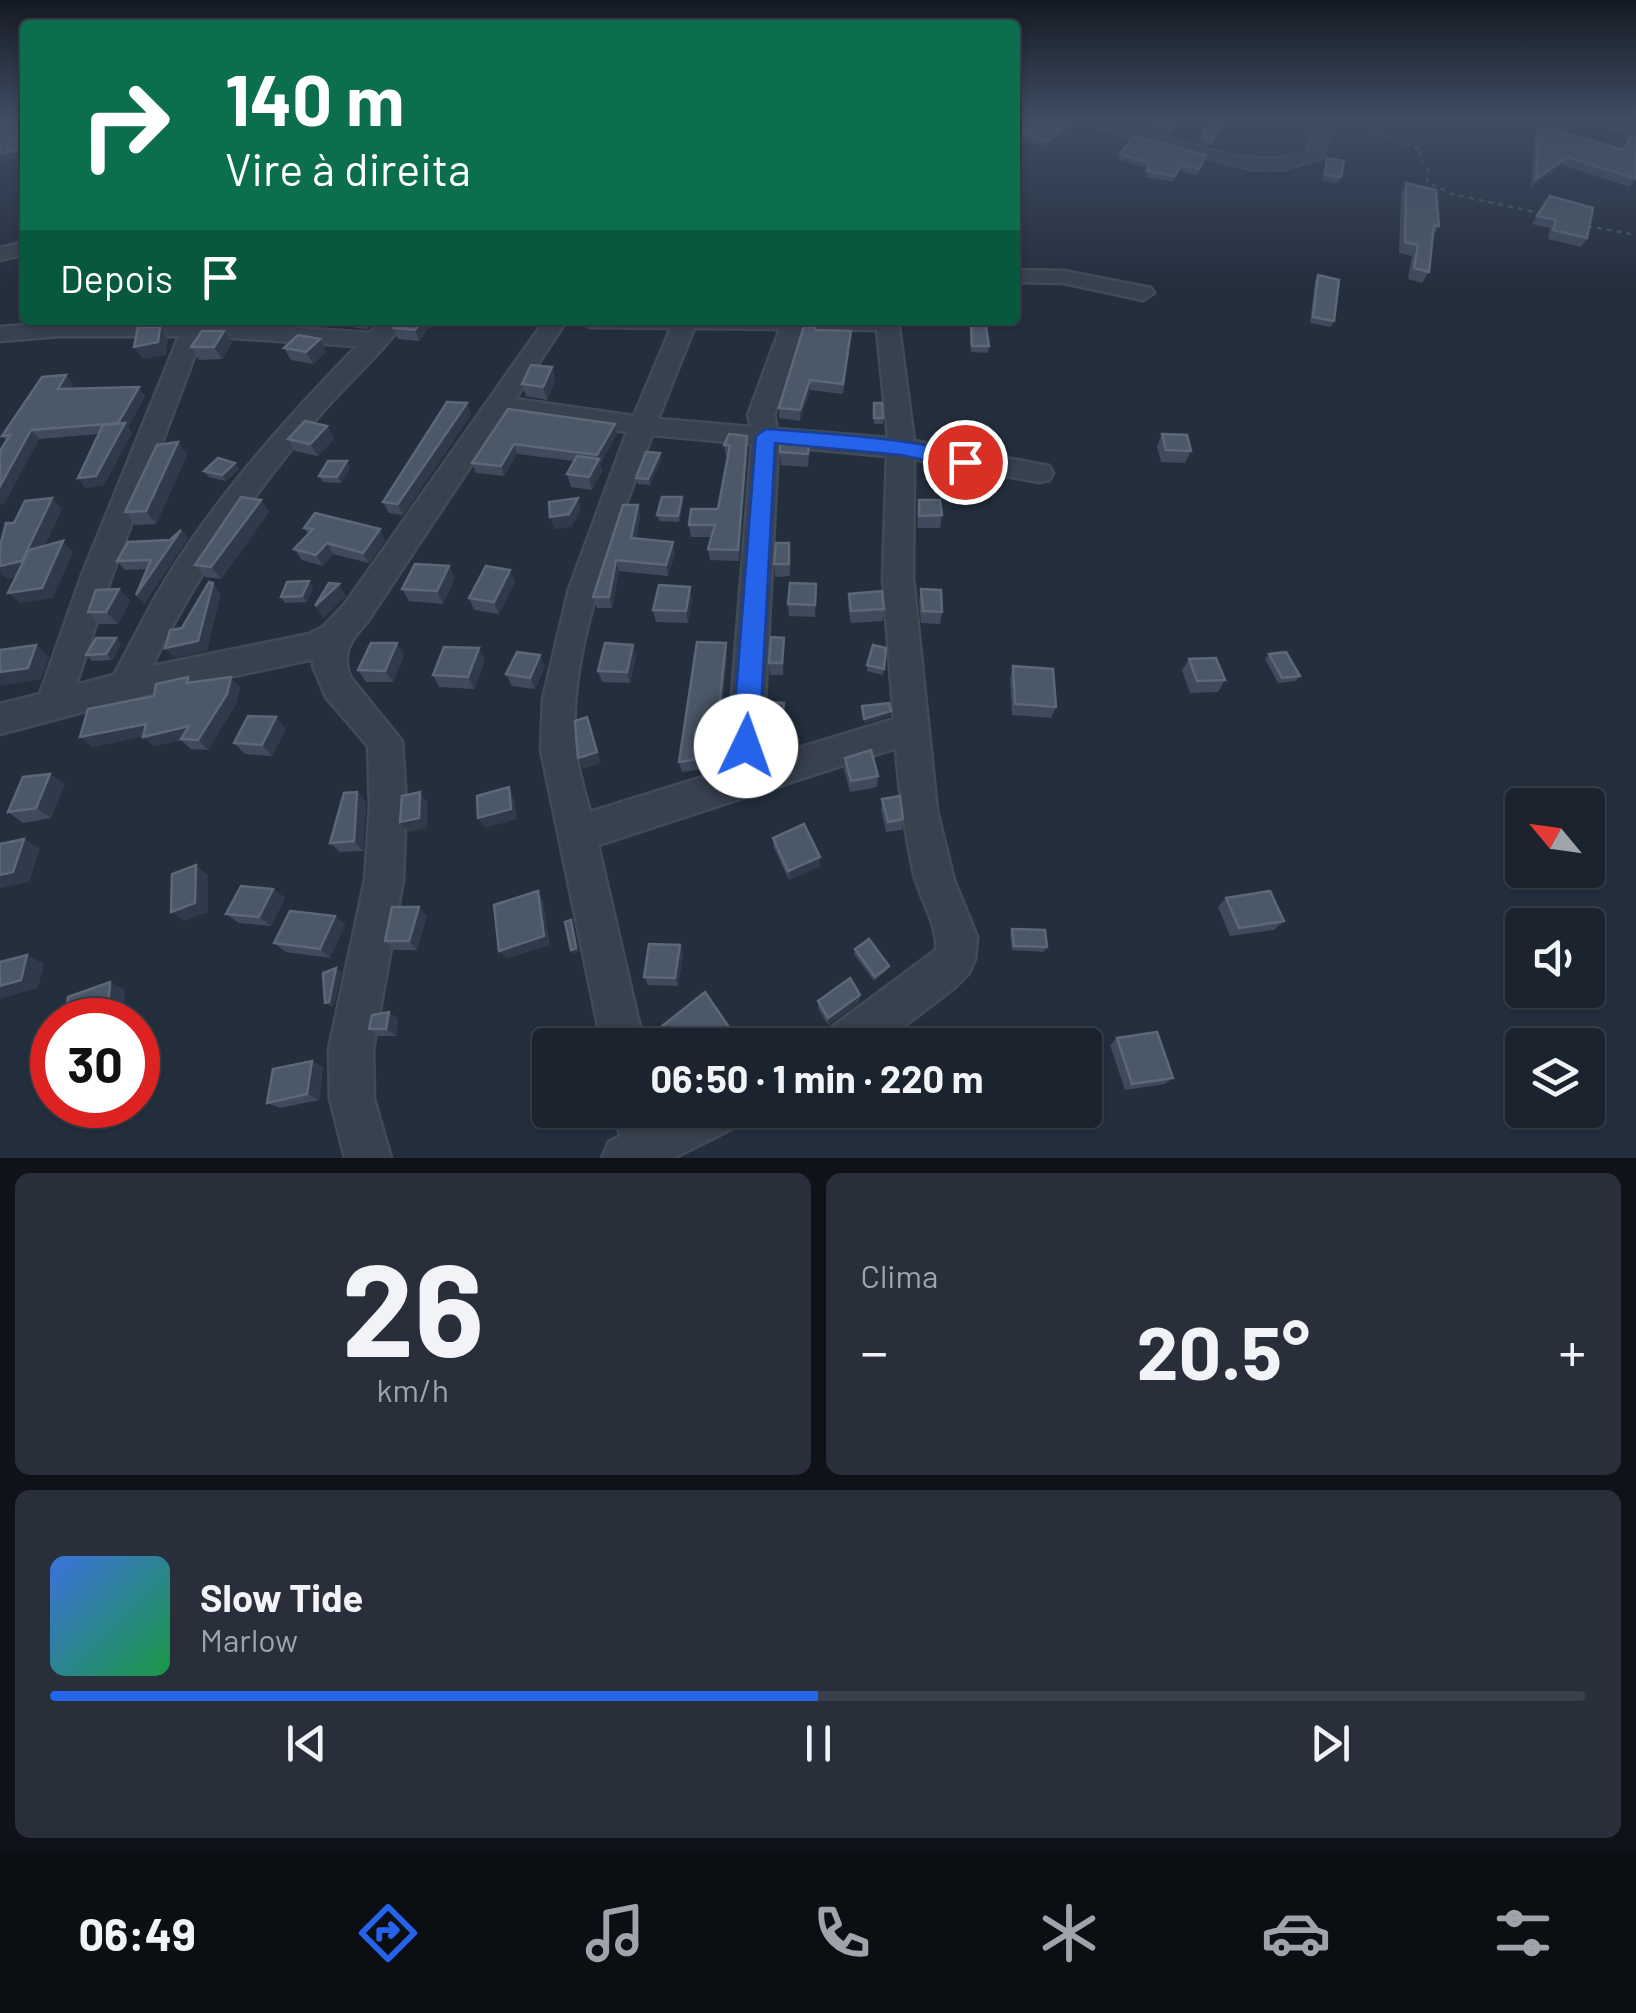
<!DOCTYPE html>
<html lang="pt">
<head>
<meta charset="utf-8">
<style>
  body { margin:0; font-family:Barlow,sans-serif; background:#282f3a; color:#f1f3f6; height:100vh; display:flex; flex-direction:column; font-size:38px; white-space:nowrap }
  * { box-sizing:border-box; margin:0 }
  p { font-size:32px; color:#a0a4aa }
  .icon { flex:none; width:55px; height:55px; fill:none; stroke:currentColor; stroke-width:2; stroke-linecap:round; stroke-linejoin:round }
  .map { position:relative; height:1158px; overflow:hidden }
  .sheet { display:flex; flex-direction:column; gap:15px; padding:15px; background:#0f1319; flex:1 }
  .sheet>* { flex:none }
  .hud { position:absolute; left:20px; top:20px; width:1000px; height:305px; border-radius:10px; box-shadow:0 2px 8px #0004,0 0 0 2px #39404a; background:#0b6e4f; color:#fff; overflow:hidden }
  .needle { width:65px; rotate:299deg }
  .controls { position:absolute; left:1505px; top:788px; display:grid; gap:20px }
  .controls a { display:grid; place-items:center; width:100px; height:100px; border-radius:10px; background:#1b232e; box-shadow:0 2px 8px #0004,0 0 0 2px #39404a; font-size:50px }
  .speed { position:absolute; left:30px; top:998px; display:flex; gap:20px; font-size:50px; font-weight:700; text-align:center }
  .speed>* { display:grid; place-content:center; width:130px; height:130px; border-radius:50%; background:#1b232e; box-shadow:0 2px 8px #0004,0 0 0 2px #39404a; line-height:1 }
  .speed .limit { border:15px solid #d22; background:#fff; color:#111 }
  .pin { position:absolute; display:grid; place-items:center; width:85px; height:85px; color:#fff; margin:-42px; border:5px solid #fff; border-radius:50%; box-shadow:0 2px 10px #0007 }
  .me { position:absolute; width:110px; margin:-55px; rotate:3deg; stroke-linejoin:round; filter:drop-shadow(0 0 8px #0008) }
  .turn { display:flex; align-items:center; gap:35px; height:210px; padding:0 40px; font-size:45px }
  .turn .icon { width:130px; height:130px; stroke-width:2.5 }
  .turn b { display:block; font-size:70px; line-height:85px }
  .then { display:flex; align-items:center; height:95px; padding:0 40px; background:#0003; gap:20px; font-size:38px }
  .big { font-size:75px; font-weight:700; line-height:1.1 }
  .sheet .card { flex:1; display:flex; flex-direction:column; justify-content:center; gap:15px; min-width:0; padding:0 35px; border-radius:15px; background:#282f3a }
  .sheet .dial { align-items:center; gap:0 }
  .dial b { font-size:130px; line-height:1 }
  .song { display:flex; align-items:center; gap:30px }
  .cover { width:120px; height:120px; border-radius:15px; background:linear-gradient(135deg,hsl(220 70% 55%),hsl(140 70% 35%)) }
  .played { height:10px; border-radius:5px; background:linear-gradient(90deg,#2563eb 50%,#39404a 50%) }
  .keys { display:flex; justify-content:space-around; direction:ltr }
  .heat { display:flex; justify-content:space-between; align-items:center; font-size:55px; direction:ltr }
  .sheet .tiles { flex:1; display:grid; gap:15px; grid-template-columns:1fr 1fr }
  .card:last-child { grid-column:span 2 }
  .trip { position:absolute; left:532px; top:1028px; width:570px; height:100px; border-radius:10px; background:#1b232e; box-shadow:0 2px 8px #0004,0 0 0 2px #39404a; font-weight:700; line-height:100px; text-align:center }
  .tab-bar { display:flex; height:160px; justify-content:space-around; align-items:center; background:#0b0e12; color:#a0a4aa }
  .tab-bar .icon { width:70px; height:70px }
  .tab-bar .active { color:#2563eb }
  .tab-bar b { font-size:45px; color:#f1f3f6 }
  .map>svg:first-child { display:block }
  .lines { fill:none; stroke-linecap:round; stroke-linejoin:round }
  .minor-casing { stroke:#414a57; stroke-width:5 }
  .path { stroke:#3f5557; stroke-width:2.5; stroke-dasharray:5 5; stroke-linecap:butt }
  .minor { fill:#38414e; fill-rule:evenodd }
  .wall { fill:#3f4b5c }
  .shaded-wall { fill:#2f3b4b }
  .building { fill:#4b5868; stroke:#5c6777; stroke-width:2.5 }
  .route { fill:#2563eb; stroke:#184099; stroke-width:2.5 }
</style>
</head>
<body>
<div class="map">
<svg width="1636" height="1158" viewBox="0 0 1636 1158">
  <rect width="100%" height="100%" fill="#242f3e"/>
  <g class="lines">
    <!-- minor casing -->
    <g class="minor-casing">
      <path id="minor" d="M1081,120C1155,120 1235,179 1308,151L1313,132L1322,120H1340L1331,133L1322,158L1283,169H1252L1119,135Z
        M1591,120H1618L1636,126V137Z
        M25,242V254L0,260V248Z
        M1015,270L1064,271L1151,288L1154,293L1143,300L1064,283L1015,282Z
        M382,320H406C381,354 346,384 318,417C253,494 196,574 152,666L309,634L323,627L345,604L545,320H567L515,399L634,416L671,328L589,327L578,320H898L914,441L1049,466L1053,473L1049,480L1039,482L914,459L913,578L937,811L954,880L977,937L975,959L969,973L954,988L879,1045H822L828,1030L936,950C938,924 920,899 914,874C905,832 899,791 896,748L598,845L644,1045H602L541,750L543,699L569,589L627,432L505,414L367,622C351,639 340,654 351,678L402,741L406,805L403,880L373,1049L374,1099L391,1158H345L330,1099L329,1049L365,880L370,805L368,746L326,697L313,666L314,659L153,693L0,734V704L40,694L82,575L179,336H60L0,341V327C123,317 246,324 370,333ZM694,328L780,329L748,415L751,427L658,419ZM803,329L877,330L888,438L777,429L774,415ZM202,336L357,346C289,416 222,490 170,573C149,606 133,641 114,675L76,685L112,575ZM652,435L752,444L726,770L590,812C585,792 578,772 576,751C564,658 619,522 652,435ZM778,446L887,456L883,578L894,719L762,759Z
        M615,1110H659L661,1116L673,1110H743L737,1126L673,1158H602L609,1142L620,1136Z"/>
    </g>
    <!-- path -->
    <path class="path" d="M1349,123L1422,150L1418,158L1429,171L1427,182L1452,194L1544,214
      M1587,226L1636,235"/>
    <!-- minor -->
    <use href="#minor" class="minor"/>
  </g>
  <!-- wall -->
  <path class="wall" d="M1015,120H1073L1072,126L1047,147L1023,140L1015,147Z
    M1174,120L1171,135L1154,130L1156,121Z
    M1206,120H1227L1210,146L1200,144Z
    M1539,126L1623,150L1631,136L1636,179L1630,187L1562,165L1531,187L1535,134Z
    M1120,154L1204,161L1197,175L1179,171L1173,182L1146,177L1148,168L1119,160Z
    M1327,158L1341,177L1338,183L1322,181Z
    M1406,183L1439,226L1433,236L1429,272L1422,283L1408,279L1412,256L1399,253L1401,193Z
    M1550,196L1587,238L1581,247L1548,239L1550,228L1532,224Z
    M1318,275L1334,321L1331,327L1310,323L1315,281Z
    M353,320H376L368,329L355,328L352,322Z
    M401,320H430L431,325L419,341L398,339L394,328Z
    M969,320H985L989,346L988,353L971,352Z
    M815,330L851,331L843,394L810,390L800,421L779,418V408Z
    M232,343L222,359L199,360L191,347Z
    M284,348L326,351L313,364L291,360Z
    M552,367L555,380L547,400L526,396L522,384Z
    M66,375L73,384L70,389L145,396L128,427L132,433L104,485L86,488L78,478L98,434L39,439L4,504L6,440L2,436Z
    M467,403L471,415L403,515L389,513L383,502Z
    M874,403L883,418V424H874Z
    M508,409L617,434L600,464L602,471L592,490L571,487L567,474L574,461L517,454L504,476L476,473L472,463Z
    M327,426L334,439L318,456L295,451L288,439Z
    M1162,434L1191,451L1185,463L1161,462L1157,447Z
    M747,436L748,447L739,561L710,560L708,549L712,537H691L689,525L718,509L728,457L726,456L724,445Z
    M178,442L187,455L156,524L135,525L125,512Z
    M780,452L809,453L808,467L781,465Z
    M661,460L650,485L638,484L636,478Z
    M235,463L239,469L226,481L209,477L204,471Z
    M350,468L341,483L323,482L319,476Z
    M682,497L683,504L679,522L659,521L657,515Z
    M261,500L269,512L221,579L205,577L195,565Z
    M919,500L942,515L940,528H917Z
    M638,505L640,516L636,538L675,553L668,576L619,571L612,608H597L593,597Z
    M304,528L385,540L369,563L333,554L323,566L302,560L294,549L308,534Z
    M181,530L188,538L144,604L136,595L147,569L125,570L117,561L170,540Z
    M789,543L790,576L775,577L774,564Z
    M455,578L443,604L409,601L402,589Z
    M515,582L499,614L474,610L469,598Z
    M816,584L815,617L789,616L788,604Z
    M313,587L307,602L285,603L281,597Z
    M690,587L692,599L688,623L656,622L653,610Z
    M119,589L130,601L118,624H100L88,612Z
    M921,589L942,612L940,624L921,623L919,601Z
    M849,594L884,609L883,621L851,623L848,606Z
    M116,638L121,644L112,660L92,661L86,655Z
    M633,645L636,656L630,683L602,682L598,671Z
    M886,648L883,675L867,671V665Z
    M784,649L783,675H770L769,663Z
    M1269,654L1300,676L1296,681L1278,683L1265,659Z
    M404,655L393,682H366L358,670Z
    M727,655L719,736H722L724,747L722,767L682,772L679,762Z
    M1189,659L1225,680L1218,692L1190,693L1182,670Z
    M485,660L474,689L439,687L433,675Z
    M1013,666L1056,707L1051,718L1012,715L1010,678Z
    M545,667L535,689L512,686L506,674Z
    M188,677L192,683L240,687L236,704L208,750L191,749L181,740L154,746L143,736L92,747L154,696Z
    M784,703L782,742L767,741L766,730Z
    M286,729L272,756L245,754L234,743Z
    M845,758L878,776L877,787L850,792L844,769Z
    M65,784L51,818L23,823L8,812Z
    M357,792L366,802L363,851L340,852L330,843Z
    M882,799L903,819L902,830L886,832L881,810Z
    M773,838L820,857V866L789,880L774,848Z
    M273,889L285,898L271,926L239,923L226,914Z
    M1226,898L1284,921L1274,930L1230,936L1218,907Z
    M335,916L345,925L330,958L286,952L274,943Z
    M427,916L417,950H394L385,941Z
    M1012,929L1047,947L1044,952L1012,950L1010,933Z
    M680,945L683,954L678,986L648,985L644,977Z
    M855,949L888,970L874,981L854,954Z
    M818,1001L859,1002L828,1025L818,1008Z
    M389,1012L398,1019L396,1036H379L369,1029Z
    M1117,1038L1173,1078L1165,1084L1125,1090L1110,1045Z
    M312,1061L323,1067L319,1100L280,1108L267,1103Z"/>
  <!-- shaded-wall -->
  <path class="shaded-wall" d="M1073,120L1072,126L1047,147L1048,141Z
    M25,149V156L0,162V154Z
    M1568,157L1562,165L1531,187L1536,179Z
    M368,320H376L368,329L366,323Z
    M423,320H430L431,325L419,341L415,330Z
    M160,327L168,340L166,355L143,359L134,347Z
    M224,331L232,343L222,359L214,347Z
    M320,339L326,351L313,364L306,352Z
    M552,367L555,380L547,400L543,387Z
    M66,375L73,384L65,398L58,389Z
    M810,380V390L800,421V410Z
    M139,387L145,396L128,427L132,433L104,485L86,488L78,478L118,423Z
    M467,403L471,415L403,515L398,504Z
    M615,424L617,434L600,464L602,471L592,490L589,477L598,460L597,455Z
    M327,426L334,439L318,456L310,444Z
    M31,430L39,439L4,504L0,505V486Z
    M747,436L748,447L739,561L738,550Z
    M178,442L187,455L156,524L146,511Z
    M514,444L517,454L504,476L501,466Z
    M660,453L661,460L650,485L648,479Z
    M347,461L350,468L341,483L337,477Z
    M235,463L239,469L226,481L222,475Z
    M682,497L683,504L679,522L678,516Z
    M52,498L62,509L33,572L7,579L0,572V566Z
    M578,498L581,510L572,527L554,529L550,517Z
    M261,500L269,512L221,579L211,567Z
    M638,505L640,516L633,549L631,538Z
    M380,529L385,540L369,563L363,553Z
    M181,530L188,538L144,604L136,595Z
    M63,541L73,552L53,598L20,603L8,593Z
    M673,542L675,553L668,576L666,565Z
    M327,543L333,554L323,566L316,555Z
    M616,560L619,571L612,608L609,597Z
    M449,566L455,578L443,604L437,591Z
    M510,570L515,582L499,614L494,602Z
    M309,581L313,587L307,602L302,596Z
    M213,583L221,594L207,651L175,658L165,648L198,641Z
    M339,584L346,596L323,618L315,606Z
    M690,587L692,599L688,623L686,611Z
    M119,589L130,601L118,624L106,612Z
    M116,638L121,644L112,660L106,654Z
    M397,643L404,655L393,682L385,671Z
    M726,643L727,655L717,747L716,736Z
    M36,645L49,657L41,679L0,686V672Z
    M633,645L636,656L630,683L627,672Z
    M479,648L485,660L474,689L468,677Z
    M540,655L545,667L535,689L530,678Z
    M231,677L240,687L236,704L208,750L198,740Z
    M891,711L890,716L864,724V719Z
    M276,717L286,729L272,756L262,745Z
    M587,717L601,763L583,769L578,758Z
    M146,724L156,734L92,747L80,737Z
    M189,726L199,736L154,746L143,737Z
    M722,736L724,747L722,767L720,756Z
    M50,774L65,784L51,818L36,808Z
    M509,787L514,798L517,819L485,828L478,818Z
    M357,792L366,802L363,851L354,841Z
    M420,792L428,803L427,828L409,832L400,822Z
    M24,839L40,849L29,882L0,888V875Z
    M820,857V866L789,880L788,871Z
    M196,865L208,875V912L184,921L171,912Z
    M273,889L285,898L271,926L259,917Z
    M538,891L543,901L550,945L506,959L499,951Z
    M419,907L427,916L417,950L409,941Z
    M335,916L345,925L330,958L320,949Z
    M571,920L573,925L579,952L574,954L571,950Z
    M680,945L683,954L678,986L675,978Z
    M27,955L44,964L38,988L0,999V986Z
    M889,966L888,970L874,981L875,977Z
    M336,968L342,972L334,1005L331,1007L325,1003Z
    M110,982L125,990L123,1020H107Z
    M860,995L859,1002L828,1025V1018Z
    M389,1012L398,1019L396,1036L386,1029Z
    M312,1061L323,1067L319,1100L307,1094Z"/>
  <!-- building -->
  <path class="building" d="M0,120H25V149L0,154Z
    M1015,120H1073L1048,141L1024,134L1015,143V133L1019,130L1015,128Z
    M1156,120H1174L1172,129L1155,124Z
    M1206,120H1225L1212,140L1202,138Z
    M1539,126L1624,150L1631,136L1636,137V179L1568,157L1536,179Z
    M1134,136L1206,155L1199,169L1181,165L1175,176L1147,171L1150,163L1120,154Z
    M1327,158L1344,161L1341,177L1325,175Z
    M1406,183L1436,190L1439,226L1434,225L1429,272L1414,268L1418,245L1405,242Z
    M1550,196L1593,208L1587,238L1553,230L1556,220L1537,216Z
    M1318,275L1339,280L1334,321L1313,317Z
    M353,320H368L366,323L352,322Z
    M401,320H423L415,330L394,328Z
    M971,320H985L989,346H972Z
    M804,326L815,327V330L851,331L843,384L810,380L800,410L779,408Z
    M138,327H160L158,342L134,347Z
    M202,331H224L214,347H191Z
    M298,335L320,339L306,352L284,348Z
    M531,365L552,367L543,387L522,384Z
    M66,375L58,389L139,387L118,423L31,430L0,486V451L10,435L2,436L42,377Z
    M447,402L467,403L398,504L383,502Z
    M874,403H882L883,418H874Z
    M508,409L615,424L597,455L514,444L501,466L472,463Z
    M305,421L327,426L310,444L288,439Z
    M125,423L96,476L78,478L103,425Z
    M729,434L747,436L738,550L708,549L715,525H689L691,509H718L730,445H724Z
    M1162,434L1187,435L1191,451L1166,450Z
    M781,438L809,440L808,454L780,452Z
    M178,442L146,511L125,512L157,445Z
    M646,452L660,453L648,479L636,478Z
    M577,456L599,459L589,477L567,474Z
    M218,458L235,463L222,475L204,471Z
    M328,461H347L337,477L319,476Z
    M241,497L261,500L211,567L195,565Z
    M662,497H682L678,516L657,515Z
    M52,498L22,561L0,566V546L6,523H14L25,501Z
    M578,498L569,514L550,517L549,502Z
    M919,500H940L942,515L919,516Z
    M623,505H638L631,538L673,542L666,565L616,560L609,597H593Z
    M315,513L380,529L363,553L327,543L316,555L294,549L313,529L304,528Z
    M181,530L136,595L151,560L117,561L128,542L170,540Z
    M63,541L42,588L8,593L29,550Z
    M776,543H789V564H774Z
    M415,564L449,566L437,591L402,589Z
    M486,566L510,570L494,602L469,598Z
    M309,581L302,596L281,597L287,582Z
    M209,582L213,583L198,641L165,648L170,630L182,628Z
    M329,583L339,584L315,606Z
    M790,583L816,584L815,605L788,604Z
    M659,585L690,587L686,611L653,610Z
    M119,589L106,612H88L96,590Z
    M921,589L941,590L942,612L923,611Z
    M882,591L884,609L851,611L849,594Z
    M771,637L784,638L782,663H769Z
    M96,638H116L106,654L86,655Z
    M697,642L726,643L716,736H722L720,756L679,762Z
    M371,643H397L385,671L358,670Z
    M605,643L633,645L627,672L598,671Z
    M36,645L28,668L0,672V650Z
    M873,645L886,648L884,669L867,665Z
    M444,647L479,648L468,677L433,675Z
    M517,652L540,655L530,678L506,674Z
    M1286,652L1300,676L1282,678L1269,654Z
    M1216,658L1225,680L1197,681L1189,659Z
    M1013,666L1053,669L1056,707L1015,704Z
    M188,677L187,683L231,677L227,694L198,740L181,739L189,726L143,737L146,724L80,737L88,709L154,696L156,684Z
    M767,702L784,703L781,731L766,730Z
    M889,703L891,711L864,719L862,706Z
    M248,716L276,717L262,745L234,743Z
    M587,717L597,752L578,758L575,721Z
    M871,750L878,776L851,781L845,758Z
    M50,774L36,808L8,812L23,777Z
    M509,787L511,809L478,818L477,796Z
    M357,792L354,841L330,843L344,793Z
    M420,792L419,818L400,822L402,796Z
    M900,796L903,819L888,822L882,799Z
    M804,824L820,857L788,871L773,838Z
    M24,839L13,872L0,875V844Z
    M196,865L195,903L171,912L172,874Z
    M241,886L273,889L259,917L226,914Z
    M538,891L544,936L499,951L494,905Z
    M1270,891L1284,921L1239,928L1226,898Z
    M392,907H419L409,941H385Z
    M290,911L335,916L320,949L274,943Z
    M571,920L576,948L571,950L565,922Z
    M1012,929L1045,930L1047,947L1014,946Z
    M869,939L889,966L875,977L855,949Z
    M649,944L680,945L675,978L644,977Z
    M27,955L21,980L0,986V962Z
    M336,968L329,1002L325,1003L323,973Z
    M850,978L860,995L828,1018L818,1001Z
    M110,982L107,1020H65L68,997Z
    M705,992L739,1042L735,1045H673L661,1027Z
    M389,1012L386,1029H369L372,1015Z
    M1157,1032L1173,1078L1132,1084L1117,1038Z
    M312,1061L307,1094L267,1103L273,1069Z"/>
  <!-- sky -->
  <linearGradient id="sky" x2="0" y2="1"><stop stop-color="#141a22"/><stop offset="0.42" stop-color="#3f4d63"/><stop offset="1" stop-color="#3f4d63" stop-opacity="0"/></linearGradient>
  <rect width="1636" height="283" fill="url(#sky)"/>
  <!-- route -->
  <path class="route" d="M766,429C803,432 955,440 975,462L965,469L901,455L775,443L759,746L755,754L746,758L736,754L732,746L756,436Z"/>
</svg>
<div class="controls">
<a><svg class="needle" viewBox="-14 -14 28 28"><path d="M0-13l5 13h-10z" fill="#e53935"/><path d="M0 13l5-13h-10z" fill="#a0a4aa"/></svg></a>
<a><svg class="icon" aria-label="sound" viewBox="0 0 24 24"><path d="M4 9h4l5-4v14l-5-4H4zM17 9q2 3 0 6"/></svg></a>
<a><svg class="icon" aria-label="layers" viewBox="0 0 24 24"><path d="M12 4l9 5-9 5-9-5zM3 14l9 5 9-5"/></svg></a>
</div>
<div class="speed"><div class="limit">30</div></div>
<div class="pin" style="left:965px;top:462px;background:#d93025"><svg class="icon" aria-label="arrive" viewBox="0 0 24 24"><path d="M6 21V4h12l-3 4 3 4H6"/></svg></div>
<svg class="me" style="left:746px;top:746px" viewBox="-20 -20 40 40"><circle r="19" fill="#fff"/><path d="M0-13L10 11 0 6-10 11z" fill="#2563eb"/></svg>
<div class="trip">06:50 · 1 min · 220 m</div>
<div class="hud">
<div class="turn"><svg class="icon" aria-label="right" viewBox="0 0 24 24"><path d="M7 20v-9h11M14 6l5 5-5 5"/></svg><div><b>140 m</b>Vire à direita</div></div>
<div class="then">Depois<svg class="icon" aria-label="arrive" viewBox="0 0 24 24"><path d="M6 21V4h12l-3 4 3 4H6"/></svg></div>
</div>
</div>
<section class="sheet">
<div class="tiles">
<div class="card dial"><b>26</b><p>km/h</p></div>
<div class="card"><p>Clima</p>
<div class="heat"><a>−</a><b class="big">20.5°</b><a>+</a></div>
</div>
<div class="card">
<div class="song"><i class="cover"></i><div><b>Slow Tide</b><p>Marlow</p></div></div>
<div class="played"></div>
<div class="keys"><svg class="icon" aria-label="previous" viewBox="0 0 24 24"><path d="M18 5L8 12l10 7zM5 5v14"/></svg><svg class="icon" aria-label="pause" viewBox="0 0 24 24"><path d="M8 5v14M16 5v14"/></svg><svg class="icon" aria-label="next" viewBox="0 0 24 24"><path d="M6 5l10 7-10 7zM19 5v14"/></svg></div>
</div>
</div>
</section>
<nav class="tab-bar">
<b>06:49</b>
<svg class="icon active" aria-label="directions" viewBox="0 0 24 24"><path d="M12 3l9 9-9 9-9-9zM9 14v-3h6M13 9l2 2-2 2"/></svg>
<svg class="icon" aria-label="music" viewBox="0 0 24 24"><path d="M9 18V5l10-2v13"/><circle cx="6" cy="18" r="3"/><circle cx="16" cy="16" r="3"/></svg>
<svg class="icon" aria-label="phone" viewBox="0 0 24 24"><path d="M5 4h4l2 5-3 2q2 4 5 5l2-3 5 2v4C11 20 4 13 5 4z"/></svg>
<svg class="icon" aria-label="climate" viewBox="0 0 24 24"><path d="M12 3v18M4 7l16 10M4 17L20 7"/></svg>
<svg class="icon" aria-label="car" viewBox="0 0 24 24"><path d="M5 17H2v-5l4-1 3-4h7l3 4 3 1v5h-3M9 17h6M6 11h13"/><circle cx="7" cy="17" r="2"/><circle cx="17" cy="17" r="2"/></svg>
<svg class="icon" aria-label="filters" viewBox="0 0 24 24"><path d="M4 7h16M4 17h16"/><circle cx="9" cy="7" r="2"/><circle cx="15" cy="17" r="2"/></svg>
</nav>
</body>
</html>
